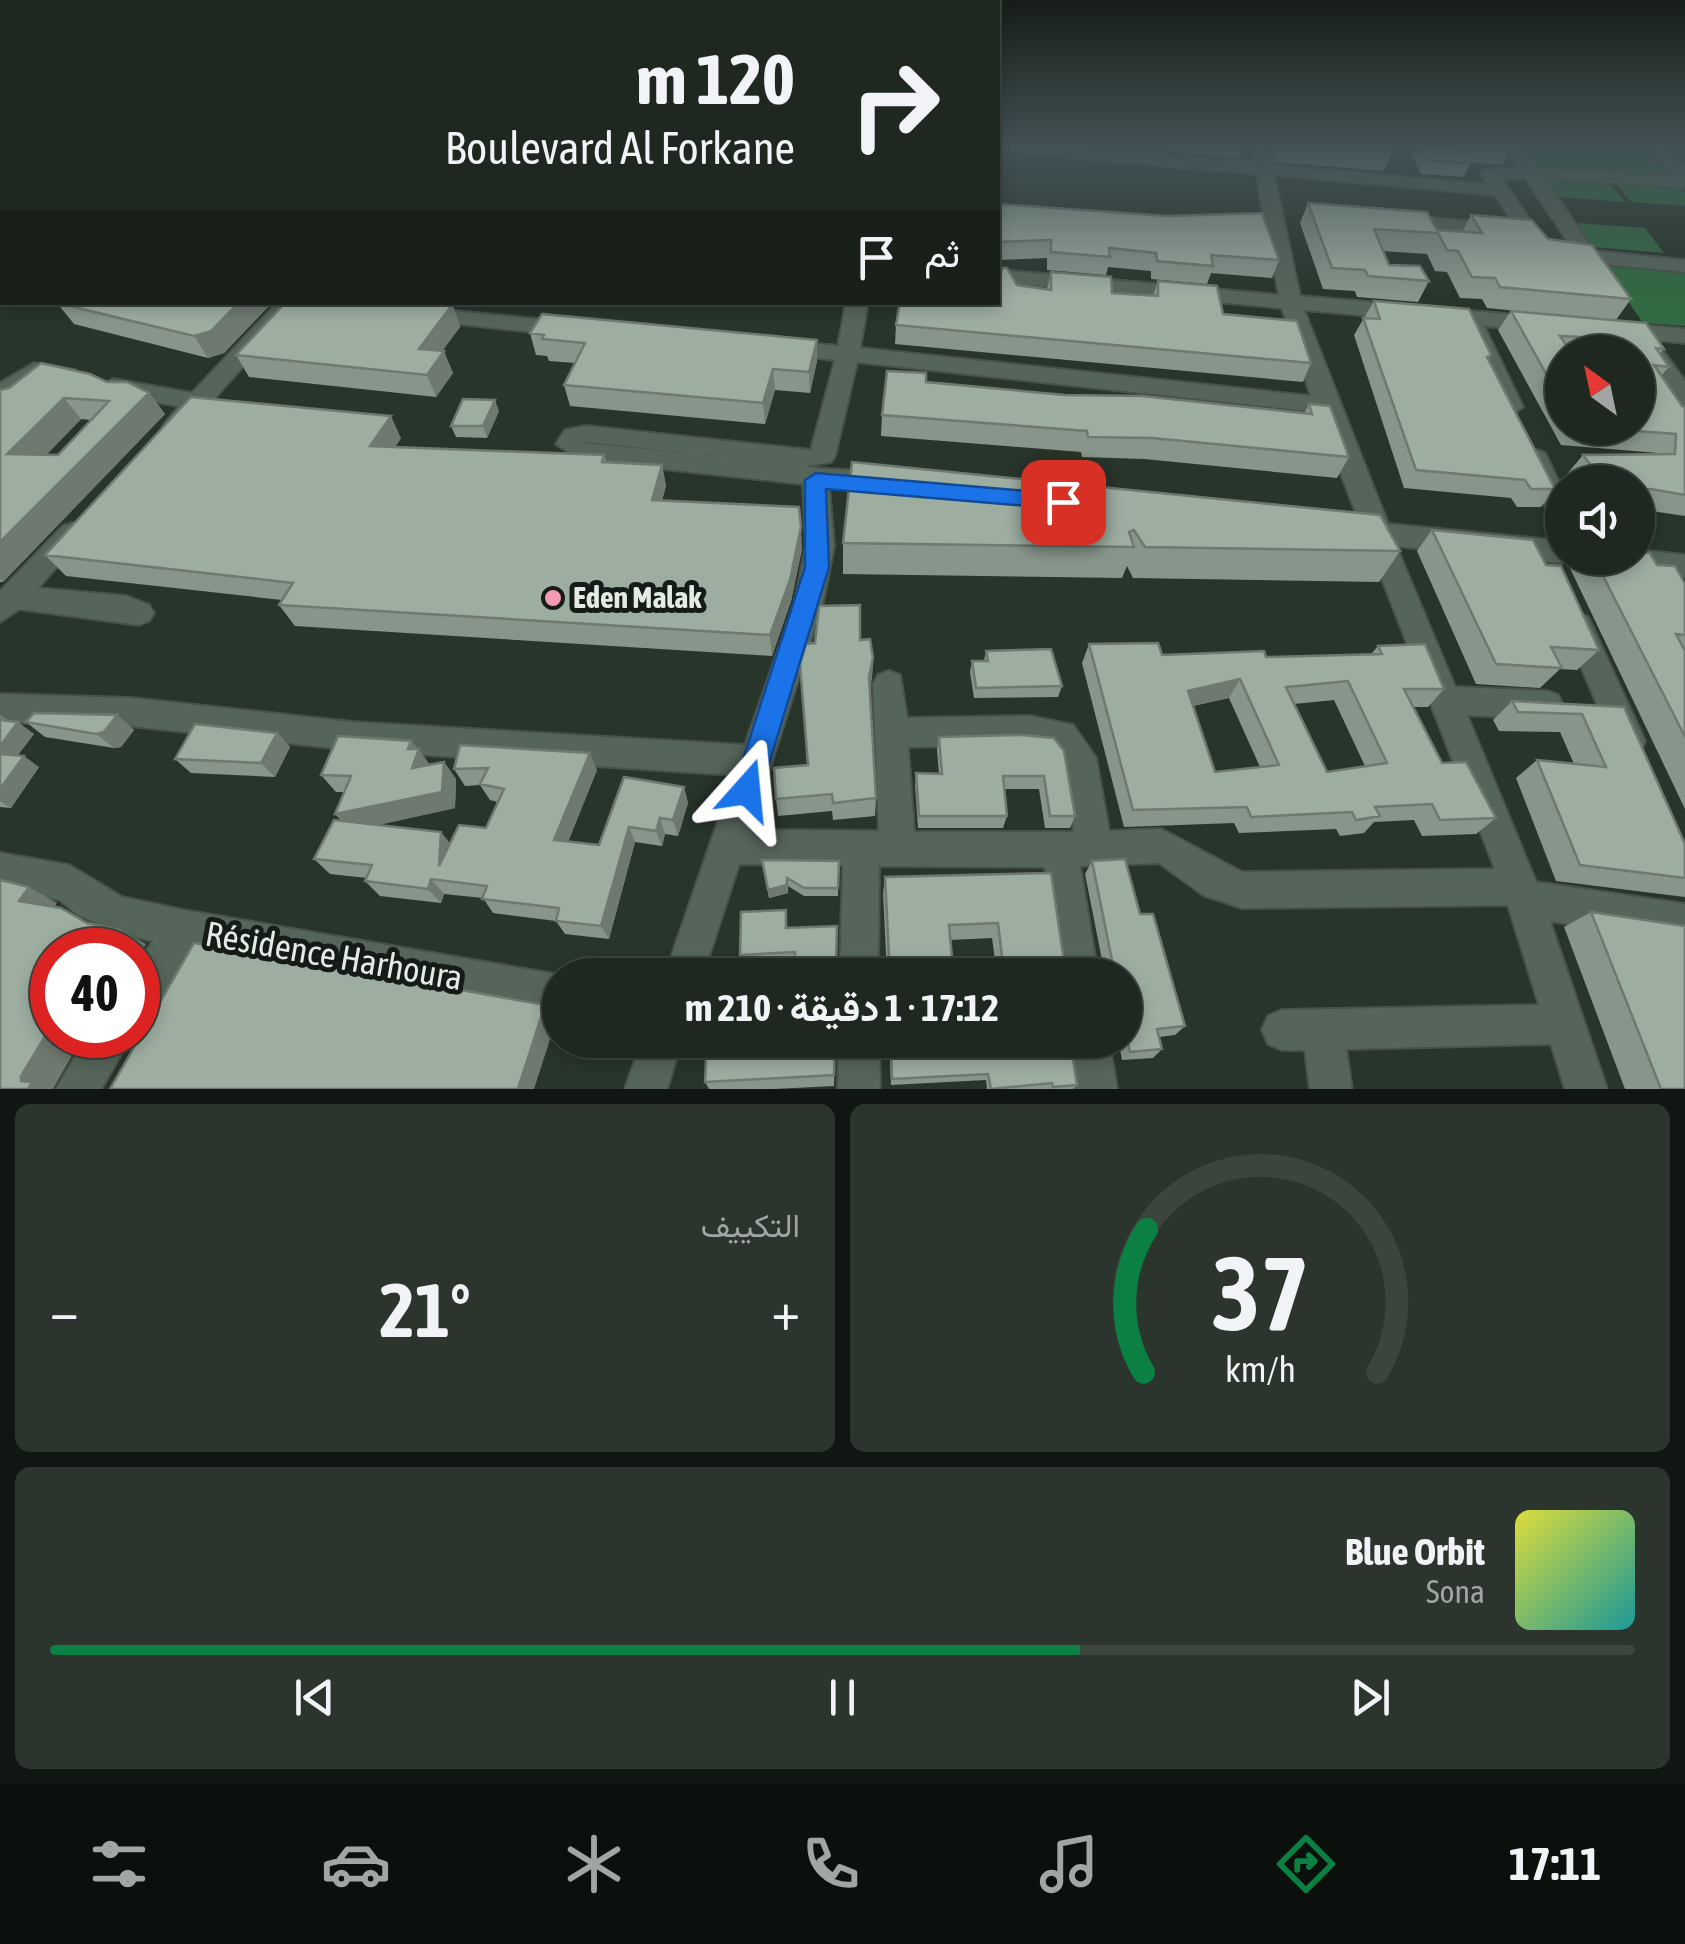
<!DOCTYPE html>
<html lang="ar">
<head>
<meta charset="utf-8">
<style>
  body { margin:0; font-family:"Asap Condensed",Vazirmatn,sans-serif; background:#2b342d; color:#f1f3f6; direction:rtl; height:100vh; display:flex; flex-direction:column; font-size:38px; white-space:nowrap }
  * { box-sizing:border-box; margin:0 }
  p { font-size:32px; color:#a1a6a5 }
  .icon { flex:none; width:55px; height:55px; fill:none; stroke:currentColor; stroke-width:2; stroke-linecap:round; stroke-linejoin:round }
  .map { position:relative; height:1089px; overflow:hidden; direction:ltr }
  .details { display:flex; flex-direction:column; gap:15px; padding:15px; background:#101612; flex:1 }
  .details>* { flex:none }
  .hud { position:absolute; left:0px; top:0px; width:1000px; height:305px; box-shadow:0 5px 15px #0003,0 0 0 2px #3c443e; direction:rtl; background:#1e2820; color:#f1f3f6; overflow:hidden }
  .needle { width:65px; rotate:327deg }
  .fabs { position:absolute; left:1545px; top:335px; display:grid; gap:20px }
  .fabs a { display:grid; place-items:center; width:110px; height:110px; border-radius:50%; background:#1e2820; box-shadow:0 5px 15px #0003,0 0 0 2px #3c443e; font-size:50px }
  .speed { position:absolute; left:30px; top:928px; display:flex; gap:20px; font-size:50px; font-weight:700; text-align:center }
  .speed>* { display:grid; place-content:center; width:130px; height:130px; border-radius:50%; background:#1e2820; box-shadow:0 5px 15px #0003,0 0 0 2px #3c443e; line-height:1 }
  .speed .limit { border:15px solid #d22; background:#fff; color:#111 }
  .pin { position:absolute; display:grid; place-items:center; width:85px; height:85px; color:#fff; margin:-42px; border-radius:20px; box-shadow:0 5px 15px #0006 }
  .me { position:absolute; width:110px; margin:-55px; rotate:18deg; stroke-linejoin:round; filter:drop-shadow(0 0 8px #0008) }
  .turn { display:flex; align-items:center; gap:35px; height:210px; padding:0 40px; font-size:45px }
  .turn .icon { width:130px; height:130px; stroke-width:2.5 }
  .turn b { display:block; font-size:70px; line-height:85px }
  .then { display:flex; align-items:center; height:95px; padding:0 40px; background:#0003; gap:20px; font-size:38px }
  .big { font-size:75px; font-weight:700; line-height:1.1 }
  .details .tile { flex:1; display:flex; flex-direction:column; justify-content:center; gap:15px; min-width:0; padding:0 35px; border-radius:15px; background:#2b342d }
  .details .dial { align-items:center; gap:0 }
  .dial svg { height:260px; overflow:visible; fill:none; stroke:#3c443e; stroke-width:7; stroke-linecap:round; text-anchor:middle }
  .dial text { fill:#f1f3f6; stroke:none }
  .song { display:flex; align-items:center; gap:30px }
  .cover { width:120px; height:120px; border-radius:15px; background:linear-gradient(135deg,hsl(60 70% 55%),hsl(180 70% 35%)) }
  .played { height:10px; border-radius:5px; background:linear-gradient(90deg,#0b8043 65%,#3c443e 65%) }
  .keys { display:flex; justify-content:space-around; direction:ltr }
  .heat { display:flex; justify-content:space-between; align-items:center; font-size:55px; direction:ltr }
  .details .tiles { flex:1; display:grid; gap:15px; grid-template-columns:1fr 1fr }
  .tile:last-child { grid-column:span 2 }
  .trip { position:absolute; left:542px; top:958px; width:600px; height:100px; border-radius:50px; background:#1e2820; box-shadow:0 5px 15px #0003,0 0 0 2px #3c443e; font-weight:700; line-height:100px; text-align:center; direction:rtl }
  .menu { display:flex; height:160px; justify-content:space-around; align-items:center; background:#0c100d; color:#a1a6a5 }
  .menu .icon { width:70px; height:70px }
  .menu .selected { color:#0b8043 }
  .menu b { font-size:45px; color:#f1f3f6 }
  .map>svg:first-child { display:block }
  .green { fill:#316942 }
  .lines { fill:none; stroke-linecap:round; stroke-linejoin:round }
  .minor-casing { stroke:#47524a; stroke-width:4 }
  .minor { fill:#56655a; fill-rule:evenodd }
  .wall { fill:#87958a; fill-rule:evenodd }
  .shaded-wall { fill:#6e7970 }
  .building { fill:#9dada0; stroke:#6e7970; stroke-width:2.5; fill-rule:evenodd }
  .route { fill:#1a73e8; stroke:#114b97; stroke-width:2.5 }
  .poi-dot { fill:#f19ab2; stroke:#151b16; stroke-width:4 }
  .labels { text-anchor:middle; stroke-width:10; stroke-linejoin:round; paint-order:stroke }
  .poi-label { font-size:30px; font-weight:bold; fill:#e3ebe5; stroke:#151b16; text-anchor:start }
  .near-street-label { font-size:35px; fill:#e3ebe5; stroke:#151b16 }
</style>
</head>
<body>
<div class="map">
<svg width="1685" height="1089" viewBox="0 0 1685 1089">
  <rect width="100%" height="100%" fill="#28352b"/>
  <!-- green -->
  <path class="green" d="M1521,146H1638L1654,164L1666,165L1674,175L1533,165Z
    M1544,176L1608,181L1625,202L1559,197Z
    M1614,181L1679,185L1685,193V206L1631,202Z
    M1576,223L1645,228L1664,253L1593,247Z
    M1599,259L1685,266V326L1643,323Z"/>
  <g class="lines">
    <!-- minor casing -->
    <g class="minor-casing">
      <path id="minor" d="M998,146H1060L1254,163L1250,146H1268L1272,165L1487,184L1481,174L1484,170L1518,167L1504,146H1522L1536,167L1676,177L1647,146H1666L1685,166V188L1544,178L1594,251L1685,260V272L1603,264L1606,269L1596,275L1589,273L1581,262L1535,256L1495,195L1274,175L1300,296L1539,317L1550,324L1539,331L1484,326L1523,407L1511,415L1499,407L1461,324L1304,310L1388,524L1562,541V558H1573L1562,563L1396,546L1455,687L1547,691L1558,695L1563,705L1558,715L1547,719L1467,715L1536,882L1685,904V942L1550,921L1607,1089H1565L1551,1044L1346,1049L1352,1089H1310L1305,1050H1282L1268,1044L1262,1030L1268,1016L1282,1010L1539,1005L1508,905L1242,908L1203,895L1159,863L1080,866L1098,975H1060L1045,867L879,866L878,975H840L843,865L739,864L703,975H665L734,775L352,750L131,726L0,722V694L131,698L352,722L745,745L795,602L806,546L803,484L581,460L556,444L565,430L586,426L811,450L835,360L781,354L770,347L781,340L838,346L846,302H868L860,348L1311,396L1282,308L998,282V270L1279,295L1256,174L1002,151ZM1525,178L1573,249L1548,247L1502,179ZM857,362L1317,412L1360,523L1348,532L1352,539L1368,543L1495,869L1242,872L1161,829L1109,831L1096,758L1073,725L1030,716L907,718L900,675L889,671L878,675L873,684L879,831L750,830L823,602L834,546L829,487L887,493L900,484C887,465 826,473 805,466L831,462L835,456ZM585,442H586L733,458L586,443ZM1030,744L1052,748L1063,763L1074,832H914L908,747Z
        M1396,215L1503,224L1513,230L1503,236L1389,225V217Z
        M0,233L2,234V256L0,255Z
        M278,302H300L215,398L221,404L217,410L203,411L184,432H166L163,426L179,406L113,395L101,387L113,379L192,393Z
        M422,308L569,322L580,329L569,336L414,319L411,314Z
        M1617,323L1685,329V343L1655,340L1685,381V406L1677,403L1634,342L1636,338L1609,335V325Z
        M34,363L75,370L79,375L67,382L38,378L0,402V383Z
        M1536,450L1545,453L1562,489V526L1553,523L1523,459Z
        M73,523L87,533L38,588L126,596L149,605L154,613L149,621L139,625L19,609L0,622V591L63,526Z
        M1638,550L1685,555V577L1606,569L1596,566L1592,558H1638Z
        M1578,613L1588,617L1645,741L1641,751L1629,756L1617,751L1613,741L1563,625L1568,617Z
        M0,853L69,865L122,897L183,910L560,975V1015L192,949L152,1011L138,1017V963L153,941L121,934L78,915L60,900L0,889Z
        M88,1035H132L101,1089H56Z
        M642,1040H682L667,1089H625Z
        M839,1040H879L880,1089H838Z
        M1069,1040H1109L1117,1089H1075Z"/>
    </g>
    <!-- minor -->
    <use href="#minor" class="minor"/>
  </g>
  <!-- wall -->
  <path class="wall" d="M1152,146H1241L1238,158L1152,150Z
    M1270,146H1391L1393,151L1384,171L1275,162Z
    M1415,146H1507L1510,150L1502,165L1471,162L1464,177L1421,174L1411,154Z
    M1308,203L1437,230L1462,232L1471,215L1548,239L1631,299L1616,320L1487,308L1482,299L1460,298L1447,272L1435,271L1427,254L1383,251L1389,265L1429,281L1418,302L1357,297L1355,291L1323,289L1300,223Z
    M998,204L1279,260L1272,278L1211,273L1207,284L1151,279V271L1108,267L1106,275L1047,270V258L998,260Z
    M1051,272L1112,293L1153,296L1158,281L1223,314L1311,363L1303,382L895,344L896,325L998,302L1017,285L1047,289Z
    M1374,301L1491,355L1488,359L1555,489L1541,507H1517L1511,498L1404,488L1354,335Z
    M266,302L268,307L224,353L208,358L74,324L57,303Z
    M286,302H480L474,307L453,306L460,327L442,351L453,373L436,397L249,377L236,355Z
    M1511,311L1664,349L1660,353L1669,367L1661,376L1682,406L1685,407V516L1638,509V482H1574L1567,474L1583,455L1658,453L1561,445L1498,330ZM1562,352H1638V428H1562Z
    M530,333L817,361L810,393L775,390L765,424L570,406L564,385L575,363L549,361L547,356L536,355Z
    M107,382L149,393L165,414L3,582H0V390ZM81,419L91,420L58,455L47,454Z
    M1065,395L1304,414L1309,404L1349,457L1337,478L1144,459L1082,457L1081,452L881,436L882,415Z
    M499,411L487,438L456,437L451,426Z
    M401,438L395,447L604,455L606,462L662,465L666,486L662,500L802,549L791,601L772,656L295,626L279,605L282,600L66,576L45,555Z
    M852,462L1400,551L1379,582L1133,578L1127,566L1122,578L843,574V543Z
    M1432,530L1546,565L1599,650L1577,670L1560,669L1540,688L1476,684L1417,551Z
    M1574,558H1638L1657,565L1685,584V809L1568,564Z
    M860,640L873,658L872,678L869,690L876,798L875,816L833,820L832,811L778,816L776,799L808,765L815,643Z
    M1089,644L1162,655L1266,657L1371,654L1378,646L1444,689L1428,707H1413L1442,763L1496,818L1476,834L1422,836L1414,820L1374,822L1364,833L1340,836L1336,829L1239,833L1234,823L1124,827L1082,663ZM1229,698L1260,767L1215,772L1193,706ZM1334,700L1365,766L1327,772L1294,704Z
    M986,651L1062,686L1058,697L974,698L970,672L972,661H984Z
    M1512,701L1624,707L1685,844V897L1556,881L1516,778L1537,760L1574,764L1560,732L1499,731L1493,720Z
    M0,715L9,721L34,734L17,756L39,767L11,808L0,807Z
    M117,715L134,730L121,747L114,748L45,737L26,722Z
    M277,733L290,747L275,777L191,773L175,759Z
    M1021,735L1075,816L1070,828H1045L1039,789H1004L1007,816L1003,828H918L915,786L916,773L939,774L937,750L939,737Z
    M411,741L430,765L444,762L456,779L455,808L378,825L450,844L486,828L498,802L490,800L480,785L465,786L454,769L460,745L597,770L568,841L599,845L684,787L688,803L678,836L665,834L662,846L635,842L609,939L565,934L556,921L493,913L483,898L444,894L441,903L380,896L365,881L367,878L330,874L314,859L342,821L335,814L344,792H336L321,775Z
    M762,860L839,861L838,896H804L788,886V893L769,898Z
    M1092,861L1140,914L1185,1026L1175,1035L1159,1037L1162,1049L1153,1058L1122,1060L1118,1040H1125V975H1105L1085,874Z
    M1051,873L1064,961L1079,973L1078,975H997L992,938L950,940L953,968L951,975H887L883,893L885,877Z
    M1591,912L1685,1089H1625L1564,927Z
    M837,926L795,967L744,969L740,955L788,928Z
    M835,1040L834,1086L774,1089H709L705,1082Z
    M889,1040H1070L1077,1085L1073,1089H987L986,1080L891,1085Z"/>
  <!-- shaded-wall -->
  <path class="shaded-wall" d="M239,302H266L268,307L224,353L208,358L194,336Z
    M452,305L460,327L428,370L419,349Z
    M817,340V361L810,393L809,372Z
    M444,351L453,373L436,397L427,375Z
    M773,369L775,390L765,424L763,403Z
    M149,393L165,414L3,582L0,579V542Z
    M64,398L81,419L27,475L7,454Z
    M495,400L499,411L487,438L483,426Z
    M391,416L401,438L381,468L370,446Z
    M662,465L666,486L656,521L652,500Z
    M801,527L802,549L791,601L772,656L770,635Z
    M873,658L872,678L868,696L869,677Z
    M1240,679L1229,698L1178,709L1188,691Z
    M0,715L15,726L18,722L34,734L10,765L0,758Z
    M117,715L134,730L121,747L114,748L96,734Z
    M277,733L290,747L275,777L261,763Z
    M411,741L418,751L419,749L431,767L412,768L408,749Z
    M590,753L597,770L563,855L554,840Z
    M24,756L39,767L11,808L0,801V789Z
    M444,762L456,779L455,808L351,831L335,814Z
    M684,787L688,803L678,836L673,820Z
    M660,818L665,834L662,846L656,831Z
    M629,827L635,842L609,939L601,926Z
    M441,832L453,847L439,866Z
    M431,879L444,894L441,903L428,889Z
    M787,885L788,893L769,898L768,890Z
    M29,887L57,903L48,916L19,901Z
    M120,930L146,944L138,957V950H108V946Z
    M545,1005L557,1018L534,1089H518Z
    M52,1025V1035H84L53,1089H28L21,1081V1076Z"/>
  <!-- building -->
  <path class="building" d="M1334,146H1391L1393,151Z
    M1420,146H1507L1510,150L1462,147L1472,163L1428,160Z
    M1308,203L1427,212L1437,230L1482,233L1471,215L1532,220L1548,239L1592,245L1631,299L1500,287L1495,278L1472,277L1458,251L1447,250L1438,233L1374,229L1389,265L1420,266L1429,281L1368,276L1365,270L1332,268Z
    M998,204L1167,216L1262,213L1279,260L1211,255L1213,266L1157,261L1156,253L1109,248L1110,257L1051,252V240L998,242Z
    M1002,268H1007L1017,285L1051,290V272L1111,277L1112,293L1158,296V281L1217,286L1223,314L1297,321L1311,363L896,325L900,302H998V292Z
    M1374,301L1469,309L1491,355L1487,357L1555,489H1531L1525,480L1416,470L1363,318L1380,319Z
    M239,302L211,331L194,336L57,303Z
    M286,302H425L452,305L419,349L444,351L427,375L236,355Z
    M1511,311L1646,323L1664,349L1656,348L1669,367L1654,365L1682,406L1685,407V495L1651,489L1638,490V482H1604L1583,455L1675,454L1676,434L1596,428H1638V410L1646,411L1638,398V352H1608L1599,338L1560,336L1571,352H1562V402Z
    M542,314L817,340L809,372L773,369L763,403L564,385L585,343L542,339L544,335L530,333Z
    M41,363L90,374L107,382H127L149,393L0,542V390L9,388ZM64,398L109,401L58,455L7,454Z
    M887,371L926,373V382L1065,395L1142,396L1312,414L1309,404L1330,406L1349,457L1152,438L1088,437L1087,431L882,415Z
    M191,397L391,416L370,446L604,455L602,462L662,465L652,500L799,507L801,527L790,580L770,635L279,605L293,583L45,555Z
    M463,399L495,400L483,426H451Z
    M852,462L1380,515L1400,551L1145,547L1134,530L1129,532L1134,547L843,543Z
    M1432,530L1533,540L1546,565L1561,566L1599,650L1551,647L1562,668L1496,664Z
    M1638,551L1650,553L1657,565L1675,566L1685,584V635L1676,634L1685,651V737L1594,558H1638Z
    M860,605V640L870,639L873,658L869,677L876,798L833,803L832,794L776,799L774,768L808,765L800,664L806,644L815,643L819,606Z
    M1158,643L1162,655L1264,651L1266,657L1382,654L1378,646L1425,644L1444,689H1404L1442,763L1466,762L1496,818L1440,820L1432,804L1375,807L1380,816L1356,820L1352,812L1251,817L1247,807L1133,810L1089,644ZM1240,679L1279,765L1215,772L1188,691ZM1348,681L1387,763L1327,772L1286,687Z
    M1051,649L1062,686L976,688L972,661H988L986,651Z
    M1512,701L1624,707L1685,844V878L1580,865L1537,760L1606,767L1582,714L1518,712Z
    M34,713L117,715L104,732L96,734L26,722Z
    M0,720L18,722L0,746Z
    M195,724L277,733L261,763L175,759Z
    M1021,735L1054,738L1064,751L1075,816H1050L1044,776H1003L1007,816H919L916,773L942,774L939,737Z
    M338,736L411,741L408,749H419L412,768L444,762L442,792L335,814L351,776L321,775Z
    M460,745L590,753L554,840L599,845L624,777L684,787L673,820L660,818L656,831L629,827L601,926L556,921L559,908L482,899L487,886L431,879L428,889L365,881L372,865L314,859L334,820L441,832L439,866L459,825L486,828L504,789L480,784L488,768L454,769Z
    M0,754L24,756L0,789Z
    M1125,859L1140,914H1153L1185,1026L1157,1029L1162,1049L1130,1052L1125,1027V975H1115L1092,861Z
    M762,860L839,861L838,888H804L787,878V885L768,890Z
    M1051,873L1064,961L1078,965L1079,973H1004L998,923L949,925L953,968L890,975L885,877Z
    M0,880L29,887L19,901L61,908L87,923L120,930L108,946V950H52V1025L21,1076V1081L32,1082L28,1089H0Z
    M786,910V928L837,926L836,961L843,965V975H795V952L740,955L741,912Z
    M1591,912L1685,926V1089H1661Z
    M194,943L545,1005L518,1089H110Z
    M707,1040H835L834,1075L705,1082Z
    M891,1040H1070L1077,1085L1053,1087L1052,1083L991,1089L988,1074L892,1079Z"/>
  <!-- sky -->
  <linearGradient id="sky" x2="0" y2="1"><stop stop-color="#161d18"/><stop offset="0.49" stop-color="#425155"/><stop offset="1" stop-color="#425155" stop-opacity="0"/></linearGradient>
  <rect width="1685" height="298" fill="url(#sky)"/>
  <!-- route -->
  <path class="route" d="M816,473L1063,494L1074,502L1063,509L826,489L829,567L761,790L757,799L747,803L737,799L733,790L805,567V480Z"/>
  <!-- markers -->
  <circle class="poi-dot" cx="553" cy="598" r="10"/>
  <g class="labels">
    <!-- poi labels -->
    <g class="poi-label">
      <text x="573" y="608">Eden Malak</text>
    </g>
    <!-- near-street labels -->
    <g class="near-street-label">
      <text transform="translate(334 956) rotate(10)" y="12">Résidence Harhoura</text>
    </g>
  </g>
</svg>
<div class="fabs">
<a><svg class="needle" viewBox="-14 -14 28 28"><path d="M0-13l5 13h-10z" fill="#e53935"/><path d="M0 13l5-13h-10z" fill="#a1a6a5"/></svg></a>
<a><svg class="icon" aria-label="sound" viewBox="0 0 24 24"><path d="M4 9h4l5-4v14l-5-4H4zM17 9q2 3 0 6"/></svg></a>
</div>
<div class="speed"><div class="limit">40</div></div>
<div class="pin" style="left:1063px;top:502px;background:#d93025"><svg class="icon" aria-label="arrive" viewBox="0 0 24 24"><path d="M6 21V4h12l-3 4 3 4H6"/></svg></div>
<svg class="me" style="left:747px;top:790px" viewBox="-20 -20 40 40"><path d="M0-17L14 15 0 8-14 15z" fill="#1a73e8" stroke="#fff" stroke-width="4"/></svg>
<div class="trip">17:12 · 1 دقيقة · 210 m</div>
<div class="hud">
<div class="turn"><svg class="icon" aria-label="right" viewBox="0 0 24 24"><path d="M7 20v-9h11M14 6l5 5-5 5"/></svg><div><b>120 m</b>Boulevard Al Forkane</div></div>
<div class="then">ثم<svg class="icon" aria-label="arrive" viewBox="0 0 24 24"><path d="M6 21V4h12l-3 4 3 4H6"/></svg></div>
</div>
</div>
<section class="details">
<div class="tiles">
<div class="tile dial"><svg viewBox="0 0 100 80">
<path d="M14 69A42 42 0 1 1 86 69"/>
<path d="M14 69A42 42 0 0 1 15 25" stroke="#0b8043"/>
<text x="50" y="56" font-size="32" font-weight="700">37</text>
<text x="50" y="72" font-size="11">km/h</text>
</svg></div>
<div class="tile"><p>التكييف</p>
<div class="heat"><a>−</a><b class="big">21°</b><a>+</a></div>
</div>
<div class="tile">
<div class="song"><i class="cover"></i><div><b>Blue Orbit</b><p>Sona</p></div></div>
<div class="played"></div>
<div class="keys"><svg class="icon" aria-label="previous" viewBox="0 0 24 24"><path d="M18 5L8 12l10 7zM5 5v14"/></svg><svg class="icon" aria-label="pause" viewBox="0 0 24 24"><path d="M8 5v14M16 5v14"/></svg><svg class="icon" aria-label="next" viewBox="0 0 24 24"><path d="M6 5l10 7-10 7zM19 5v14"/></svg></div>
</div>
</div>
</section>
<nav class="menu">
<b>17:11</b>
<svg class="icon selected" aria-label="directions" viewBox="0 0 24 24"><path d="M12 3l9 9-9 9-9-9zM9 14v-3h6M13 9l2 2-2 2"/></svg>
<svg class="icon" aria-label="music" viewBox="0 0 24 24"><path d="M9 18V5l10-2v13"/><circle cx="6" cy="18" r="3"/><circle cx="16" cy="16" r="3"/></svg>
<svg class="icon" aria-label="phone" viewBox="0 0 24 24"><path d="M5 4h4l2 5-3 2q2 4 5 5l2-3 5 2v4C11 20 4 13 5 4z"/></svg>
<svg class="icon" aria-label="climate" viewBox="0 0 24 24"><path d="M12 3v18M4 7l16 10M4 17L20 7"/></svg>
<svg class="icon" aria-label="car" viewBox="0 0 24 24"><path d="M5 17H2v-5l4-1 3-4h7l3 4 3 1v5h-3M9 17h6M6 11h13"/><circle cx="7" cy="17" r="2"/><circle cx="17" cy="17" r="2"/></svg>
<svg class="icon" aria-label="filters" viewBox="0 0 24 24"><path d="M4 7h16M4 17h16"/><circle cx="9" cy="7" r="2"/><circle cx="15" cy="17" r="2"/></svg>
</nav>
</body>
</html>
